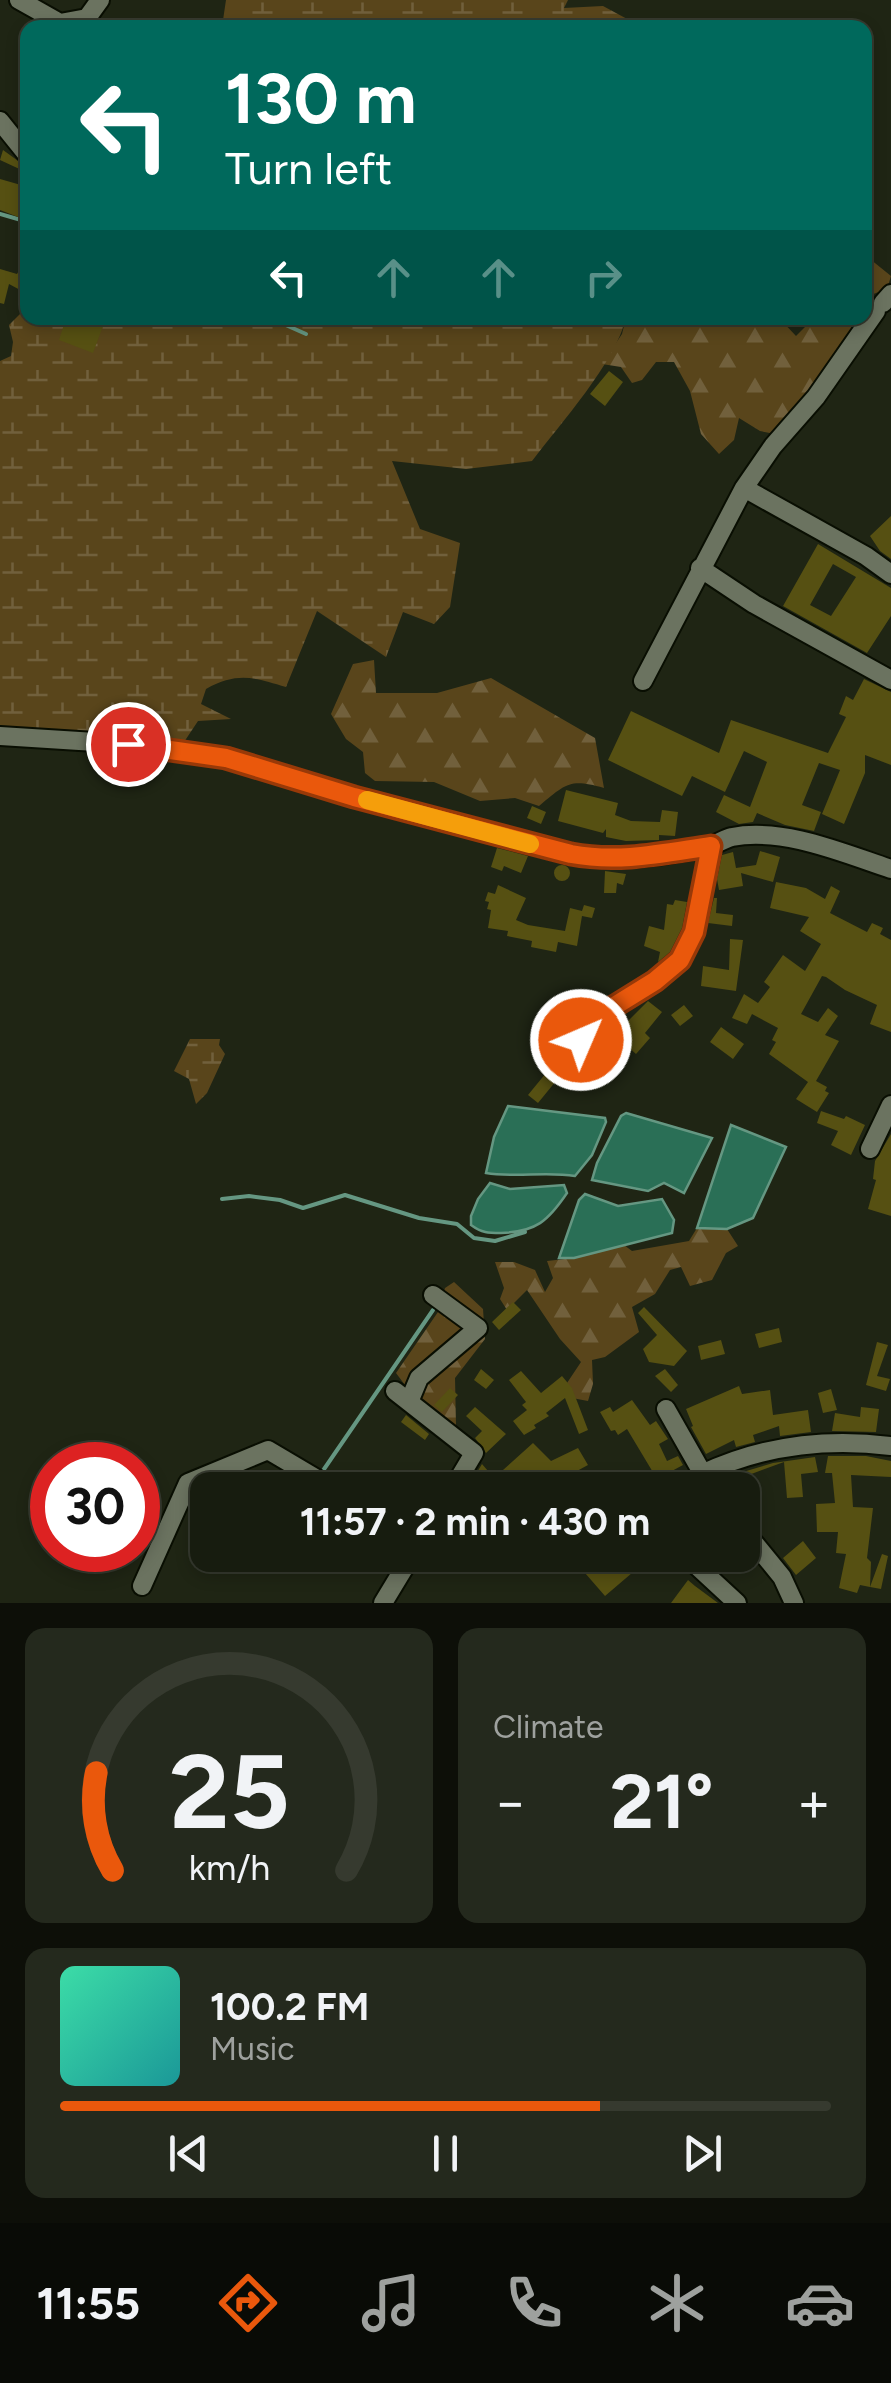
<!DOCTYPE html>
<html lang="en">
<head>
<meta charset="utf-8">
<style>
  body { margin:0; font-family:Figtree,sans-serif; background:#24291d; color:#f1f3f6; height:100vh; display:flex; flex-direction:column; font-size:38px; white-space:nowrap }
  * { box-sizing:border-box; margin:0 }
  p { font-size:32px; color:#9ea19e }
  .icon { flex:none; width:55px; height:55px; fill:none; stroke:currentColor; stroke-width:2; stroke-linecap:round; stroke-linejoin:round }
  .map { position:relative; height:1603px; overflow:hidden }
  .details { display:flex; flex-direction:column; gap:25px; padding:25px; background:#0d0f08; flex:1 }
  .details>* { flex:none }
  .hud { position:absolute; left:20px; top:20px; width:852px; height:305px; border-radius:20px; box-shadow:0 5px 15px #0003,0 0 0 2px #363a2f; background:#00695c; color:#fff; overflow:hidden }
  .speed { position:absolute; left:30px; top:1442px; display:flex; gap:20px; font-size:50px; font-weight:700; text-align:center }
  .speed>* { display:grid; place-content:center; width:130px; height:130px; border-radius:50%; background:#171c0f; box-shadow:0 5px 15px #0003,0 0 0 2px #363a2f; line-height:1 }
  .speed .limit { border:15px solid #d22; background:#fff; color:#111 }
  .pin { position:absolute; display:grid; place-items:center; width:85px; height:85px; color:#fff; margin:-42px; border:5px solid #fff; border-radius:50%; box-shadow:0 2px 10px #0007 }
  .me { position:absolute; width:110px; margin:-55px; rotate:45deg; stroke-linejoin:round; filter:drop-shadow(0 0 8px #0008) }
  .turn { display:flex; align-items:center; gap:35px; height:210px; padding:0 40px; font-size:45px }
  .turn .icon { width:130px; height:130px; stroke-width:2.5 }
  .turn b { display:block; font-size:70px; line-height:85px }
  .lanes { display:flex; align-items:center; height:95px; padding:0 40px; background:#0003; justify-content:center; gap:50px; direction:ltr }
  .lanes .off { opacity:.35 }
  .big { font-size:75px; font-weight:700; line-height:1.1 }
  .details .card { flex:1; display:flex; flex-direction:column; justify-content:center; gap:15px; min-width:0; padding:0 35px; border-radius:20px; background:#24291d }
  .details .dial { align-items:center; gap:0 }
  .dial svg { height:260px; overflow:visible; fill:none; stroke:#363a2f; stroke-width:7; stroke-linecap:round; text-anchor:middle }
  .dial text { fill:#f1f3f6; stroke:none }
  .song { display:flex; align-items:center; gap:30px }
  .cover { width:120px; height:120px; border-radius:15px; background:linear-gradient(135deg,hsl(160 70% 55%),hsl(180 70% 35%)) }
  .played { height:10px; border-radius:5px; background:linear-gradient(90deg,#ea580c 70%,#363a2f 70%) }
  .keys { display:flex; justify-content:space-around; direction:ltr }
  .heat { display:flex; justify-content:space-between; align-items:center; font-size:55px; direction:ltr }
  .details .tiles { flex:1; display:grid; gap:25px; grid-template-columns:1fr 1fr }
  .card:last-child { grid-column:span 2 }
  .trip { position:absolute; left:190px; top:1472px; width:570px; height:100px; border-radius:20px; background:#171c0f; box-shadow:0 5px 15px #0003,0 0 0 2px #363a2f; font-weight:700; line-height:100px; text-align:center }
  .tabs { display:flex; height:160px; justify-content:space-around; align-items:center; background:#090b06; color:#9ea19e }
  .tabs .icon { width:70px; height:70px }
  .tabs .active { color:#ea580c }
  .tabs b { font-size:45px; color:#f1f3f6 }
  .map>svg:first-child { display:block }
  .forest { fill:url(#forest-firs) }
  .wetland { fill:url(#wetland-marsh) }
  .water { fill:#2a6f56; stroke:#659782; stroke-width:2.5 }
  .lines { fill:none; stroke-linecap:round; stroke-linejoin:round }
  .stream { stroke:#659782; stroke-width:4 }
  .building { fill:#565012; fill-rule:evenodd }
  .minor-casing { stroke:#090e02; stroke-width:22 }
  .minor { stroke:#6b7360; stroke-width:18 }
  .route-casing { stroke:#983908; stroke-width:25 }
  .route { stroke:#ea580c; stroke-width:18 }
  .slow { stroke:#f59e0b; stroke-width:18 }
</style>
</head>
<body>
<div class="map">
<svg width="891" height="1603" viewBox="0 0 891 1603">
  <defs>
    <pattern id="forest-firs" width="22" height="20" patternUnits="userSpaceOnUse" patternTransform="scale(2.5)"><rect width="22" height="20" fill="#59451b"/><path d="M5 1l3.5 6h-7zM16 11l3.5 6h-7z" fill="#71603c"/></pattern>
    <pattern id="wetland-marsh" width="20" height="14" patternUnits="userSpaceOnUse" patternTransform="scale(2.5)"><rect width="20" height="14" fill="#59451b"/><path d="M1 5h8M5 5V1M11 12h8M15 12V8" fill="none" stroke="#71603c"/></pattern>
  </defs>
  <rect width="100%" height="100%" fill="#1f2514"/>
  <!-- forest -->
  <path class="forest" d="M865,255L891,276L887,289L865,297Z
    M626,318H779L796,336L814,318H862L814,395L775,434L760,431L739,418L734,440L719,454L701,434L690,391L674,362H656L642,380L632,383L621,367L602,364L622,334Z
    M374,660L376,693H437L491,678L595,738L604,788C569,778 566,784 539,806L515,798L480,801L434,782L375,781L365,773L363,752L346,739L331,714L353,664Z
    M697,1228L727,1229L738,1246L726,1253L712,1280L690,1286L681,1267L670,1270L655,1294L632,1307L639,1332L605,1357L592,1360L593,1384L588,1401L572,1398L567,1383L581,1362L560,1339L527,1290L507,1310L500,1299L504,1288L495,1262H514L535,1270L545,1292L553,1278L547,1261L574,1258L624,1245L632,1251L689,1241Z
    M454,1282L483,1309L485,1339L455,1378L456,1426L437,1428L396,1373L438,1312L445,1288Z"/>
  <!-- wetland -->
  <path class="wetland" d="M226,0H568L564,8L603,6L642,27H222Z
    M27,307L28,318H626C615,363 561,423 532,461L466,469L392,461L420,529L460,543L450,607L434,624L403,612L386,657L317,611L286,687C253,677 237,672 206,689L201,704L231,719L198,721L184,742L0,728V361L11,356L13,342L9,325Z
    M190,1039H220L219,1045L225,1054L207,1093L196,1104L189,1079L174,1071Z"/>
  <!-- water -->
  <path class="water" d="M508,1106L605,1118L606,1122L592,1155L575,1176C545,1171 516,1178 486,1173L494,1137Z
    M626,1113L712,1138L684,1193L664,1183L648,1191L592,1180L597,1163L621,1116Z
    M731,1125L786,1147L753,1218L727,1229L697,1228Z
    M490,1183L510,1189L564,1185L567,1193C548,1221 536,1232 501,1233C488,1233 482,1233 471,1225V1216L478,1199Z
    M585,1194L618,1206L662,1199L674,1220L672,1233L574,1258H559L579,1200Z"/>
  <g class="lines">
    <!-- stream -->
    <path class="stream" d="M0,214L28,222
      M270,318L306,334
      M222,1199L249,1196L280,1200L303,1208L345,1195L419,1218L457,1224L474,1238L495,1241L525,1232
      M320,1475L433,1310"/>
  </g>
  <!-- building -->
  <path class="building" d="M3,150L28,168V173L0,160Z
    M0,179L28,187V204L23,203L18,217L0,210Z
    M28,255V282L22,291L9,284L4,304L0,303V269L17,274Z
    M66,318H106L93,353L59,340Z
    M609,371L623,382L605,406L590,394Z
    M891,516V559L880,551L870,536Z
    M818,544L891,588V616L867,653L783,606ZM833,564L856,577L831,616L810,605Z
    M864,679L891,692V765L865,755V773L844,824L822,814L840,770L819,763L802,805L821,812L814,831L785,825L757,813L753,822L739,824L716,812L724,795L750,807L767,762L744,751L725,792L692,776L682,796L608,760L631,711L719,753L731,720L828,753L846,717L839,714L846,696L853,700Z
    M566,790L618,803L615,815L631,821L660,822L662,810L678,812L675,836L659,835V840L626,841L606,837V829L603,833L558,821Z
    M532,806L546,812L541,824L527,818Z
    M497,848L528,856L521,873L504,866L502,871L491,867Z
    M760,851L780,857L773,882L741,873L743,886L719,890L717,879L722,855L733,852L736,868L756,865Z
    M554 873a8 8 0 1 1 16 0a8 8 0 1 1-16 0Z
    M605,871L626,874L623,885L617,883L616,893H604Z
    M776,882L806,888L825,899L831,886L840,891L830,913L867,932L872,923L883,928L880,934L891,940V1032L870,1024L877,1005L845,990L826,977L822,976L801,1014L818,1022L828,1008L838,1016L825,1035L839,1041L816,1081L827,1087L825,1091L829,1093L817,1112L796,1099L808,1082L769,1054L776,1042L772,1040L778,1028L752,1014L747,1024L732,1018L744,994L758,1003L770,987L764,982L783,955L805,971L821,944L800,931L809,917L770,908Z
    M498,885L526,898L516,920L528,925L565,931L570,908L582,911L584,905L595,908L592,918L582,916L577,946L558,942L556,952L531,947L532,941L507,936L508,931L488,928L491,910L487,909L489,902L485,901L488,892L495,894Z
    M714,898H717L716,913L733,915L732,926L708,923Z
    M675,900L687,902L682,928L670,952L658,962L660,952L644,946L649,926L664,930L667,904L673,905Z
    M730,939L743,940L736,991L701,986L703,966L729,970Z
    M648,1001L662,1012L645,1033L650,1038L636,1054L627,1046L618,1057L602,1044L607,1037L604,1035L619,1019L625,1024Z
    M684,1005L693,1016L680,1026L671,1015Z
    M721,1027L744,1044L733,1059L710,1042Z
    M546,1073L556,1081L538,1103L528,1095Z
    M821,1111L844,1119L846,1116L865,1125L851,1155L831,1145L838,1131L817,1123Z
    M891,1134V1216L868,1209L876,1180L873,1179L875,1161Z
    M513,1302L521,1310L499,1330L492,1322Z
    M644,1307L687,1351L674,1366L649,1362L643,1349L657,1335L638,1313Z
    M779,1328L782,1342L759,1348L755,1334Z
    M721,1340L725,1354L701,1360L698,1346Z
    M877,1342L888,1345L877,1376L890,1379L886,1391L866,1385Z
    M481,1369L494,1380L486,1389L474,1380Z
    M665,1369L678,1385L671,1392L655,1376Z
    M521,1371L541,1393L562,1376L572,1388L588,1430L579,1434L565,1398L546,1413L549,1416L534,1425L536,1428L524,1435L513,1421L527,1410L522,1405L526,1402L509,1380Z
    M739,1386L742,1394L770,1390L773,1415L808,1410L811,1432L780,1436L779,1426L753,1435L755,1442L736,1447L734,1440L706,1454L691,1427L693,1426L686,1409Z
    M450,1388L458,1395L442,1412L434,1405Z
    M831,1389L837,1410L823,1413L818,1393Z
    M632,1400L650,1425L656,1421L668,1439L659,1444L667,1461L678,1456L683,1465L657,1479L627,1429L618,1435L615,1430L611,1431L600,1412L610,1407L613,1412Z
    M475,1407L506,1434L486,1453L475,1438L482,1431L466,1416Z
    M861,1407L879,1409L876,1432L832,1431L835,1413L860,1417Z
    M406,1415L429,1434L425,1440L401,1422Z
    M533,1443L551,1461L578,1448L588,1465L542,1490H532L519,1470L502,1490L467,1489L482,1464L494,1478Z
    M828,1456H866L891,1461V1477L851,1475L853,1507L873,1508L867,1558L871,1562L870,1587L860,1585L857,1593L839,1588L846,1554L836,1553L838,1532H817L816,1504L835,1503L832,1473H825Z
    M815,1457L818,1472L801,1474L803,1497L787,1498L784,1462L746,1476L752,1490H732L726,1477L773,1463Z
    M803,1541L816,1558L796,1575L783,1558Z
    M882,1554L888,1556L881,1589L870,1587Z
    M605,1555H629L639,1567L605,1596L585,1573Z
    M688,1580L695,1586L718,1603H671Z"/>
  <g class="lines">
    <!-- minor casing -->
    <g class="minor-casing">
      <path id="minor" d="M19,0L60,23L87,18L100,0
        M0,121L28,156
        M883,303L891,294
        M744,488L866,556L891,574
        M700,568L754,604L891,680
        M643,681L744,488L773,446L816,397L876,311
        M0,736L127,744L226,758L354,797L571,855C617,862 665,857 710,846C717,844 724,839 732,837C783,827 843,853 891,869
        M581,1040L605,1013L655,981L680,960L694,932L711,846
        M870,1149L891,1105
        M395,1391L474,1453L452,1490
        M409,1402L419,1378L478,1328L433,1295
        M666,1409L712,1490
        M702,1474C761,1446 826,1438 891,1446
        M742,1528L782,1577L794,1603
        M685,1555L737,1603
        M142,1586L188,1483L268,1450L317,1479
        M383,1603L412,1555"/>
    </g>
    <!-- minor -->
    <use href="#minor" class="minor"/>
  </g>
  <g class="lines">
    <!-- route casing -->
    <g class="route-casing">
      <path id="route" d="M128,744L226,758L354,797L571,854C620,863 663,853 711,846L694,932L680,960L655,981L605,1012L581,1040"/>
    </g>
    <!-- route -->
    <use href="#route" class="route"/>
    <!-- slow -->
    <path class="slow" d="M367,800L530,844"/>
  </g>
</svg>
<div class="speed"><div class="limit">30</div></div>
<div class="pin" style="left:128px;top:744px;background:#d93025"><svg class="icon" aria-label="arrive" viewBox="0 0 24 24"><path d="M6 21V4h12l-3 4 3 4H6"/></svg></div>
<svg class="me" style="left:581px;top:1040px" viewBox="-20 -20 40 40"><circle r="17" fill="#ea580c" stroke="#fff" stroke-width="3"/><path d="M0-11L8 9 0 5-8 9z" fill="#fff"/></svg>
<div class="trip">11:57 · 2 min · 430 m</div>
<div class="hud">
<div class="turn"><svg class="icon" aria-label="left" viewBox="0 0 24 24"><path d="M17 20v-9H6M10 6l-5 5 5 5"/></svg><div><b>130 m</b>Turn left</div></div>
<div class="lanes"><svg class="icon" aria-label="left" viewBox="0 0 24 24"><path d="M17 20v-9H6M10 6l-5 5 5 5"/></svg><svg class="icon off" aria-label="ahead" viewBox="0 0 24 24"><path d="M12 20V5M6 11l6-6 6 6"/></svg><svg class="icon off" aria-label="ahead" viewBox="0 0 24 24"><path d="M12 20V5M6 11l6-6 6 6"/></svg><svg class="icon off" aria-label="right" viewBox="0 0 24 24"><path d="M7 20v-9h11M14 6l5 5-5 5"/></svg></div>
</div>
</div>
<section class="details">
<div class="tiles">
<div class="card dial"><svg viewBox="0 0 100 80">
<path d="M14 69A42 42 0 1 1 86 69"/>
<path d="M14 69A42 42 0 0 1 9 39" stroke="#ea580c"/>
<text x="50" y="56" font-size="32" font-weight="700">25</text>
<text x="50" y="72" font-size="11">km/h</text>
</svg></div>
<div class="card"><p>Climate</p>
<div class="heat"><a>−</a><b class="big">21°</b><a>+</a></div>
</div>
<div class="card">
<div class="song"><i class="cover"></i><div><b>100.2 FM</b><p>Music</p></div></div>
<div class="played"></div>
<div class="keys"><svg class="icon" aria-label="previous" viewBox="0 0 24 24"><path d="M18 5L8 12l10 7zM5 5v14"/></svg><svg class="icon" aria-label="pause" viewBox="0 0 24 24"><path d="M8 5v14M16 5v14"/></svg><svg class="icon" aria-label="next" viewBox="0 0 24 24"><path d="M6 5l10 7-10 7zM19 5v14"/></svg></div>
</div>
</div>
</section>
<nav class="tabs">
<b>11:55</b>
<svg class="icon active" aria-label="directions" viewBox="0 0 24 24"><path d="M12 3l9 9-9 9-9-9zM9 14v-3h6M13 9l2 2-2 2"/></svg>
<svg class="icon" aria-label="music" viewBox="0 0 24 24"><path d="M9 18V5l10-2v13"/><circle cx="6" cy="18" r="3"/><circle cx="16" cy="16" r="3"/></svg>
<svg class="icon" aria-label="phone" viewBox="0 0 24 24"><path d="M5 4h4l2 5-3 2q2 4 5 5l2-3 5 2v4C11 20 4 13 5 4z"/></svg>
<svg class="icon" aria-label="climate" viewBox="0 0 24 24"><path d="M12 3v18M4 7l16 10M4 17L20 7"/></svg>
<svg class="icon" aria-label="car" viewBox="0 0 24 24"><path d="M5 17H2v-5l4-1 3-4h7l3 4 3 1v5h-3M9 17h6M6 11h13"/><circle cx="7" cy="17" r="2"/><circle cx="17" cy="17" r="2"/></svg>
</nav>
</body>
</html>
